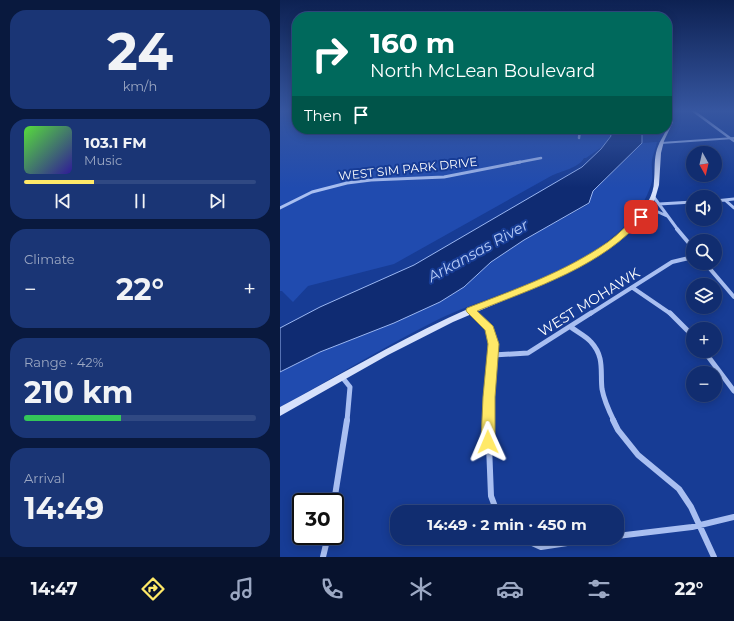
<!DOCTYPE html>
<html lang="en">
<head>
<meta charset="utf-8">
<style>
  body { margin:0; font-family:Montserrat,sans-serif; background:#1a3575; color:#f1f3f6; height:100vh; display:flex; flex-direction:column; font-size:15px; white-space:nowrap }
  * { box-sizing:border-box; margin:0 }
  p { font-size:13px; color:#9ca8c3 }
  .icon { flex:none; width:22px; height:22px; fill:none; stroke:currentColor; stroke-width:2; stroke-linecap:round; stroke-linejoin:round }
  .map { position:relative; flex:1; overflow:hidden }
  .drawer { display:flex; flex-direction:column; gap:10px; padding:10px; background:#09193e; width:280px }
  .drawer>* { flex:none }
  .hud { position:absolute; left:12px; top:12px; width:380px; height:122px; border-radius:16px; box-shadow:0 2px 10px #0003,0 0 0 1px #304983; background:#00695c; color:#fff; overflow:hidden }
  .needle { width:26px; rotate:172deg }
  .tools { position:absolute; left:406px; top:146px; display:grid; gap:8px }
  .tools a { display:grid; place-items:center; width:36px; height:36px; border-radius:50%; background:#112d70; box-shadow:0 2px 10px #0003,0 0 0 1px #304983; font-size:20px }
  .speed { position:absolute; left:12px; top:493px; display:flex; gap:8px; font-size:20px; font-weight:700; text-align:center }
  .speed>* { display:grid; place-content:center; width:52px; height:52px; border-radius:50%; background:#112d70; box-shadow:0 2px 10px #0003,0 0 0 1px #304983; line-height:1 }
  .speed .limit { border:2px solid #111; border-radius:6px; background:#fff; color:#111 }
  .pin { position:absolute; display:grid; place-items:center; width:34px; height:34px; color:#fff; margin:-17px; border-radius:8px; box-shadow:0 2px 6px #0006 }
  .me { position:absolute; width:44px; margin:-22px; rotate:359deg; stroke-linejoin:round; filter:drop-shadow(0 0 3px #0008) }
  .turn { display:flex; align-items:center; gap:14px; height:84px; padding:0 12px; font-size:18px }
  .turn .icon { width:52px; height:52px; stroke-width:2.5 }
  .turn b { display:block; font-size:28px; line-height:34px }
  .then { display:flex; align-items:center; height:38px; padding:0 12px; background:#0003; gap:8px; font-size:15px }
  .big { font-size:30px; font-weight:700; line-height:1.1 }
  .drawer .widget { flex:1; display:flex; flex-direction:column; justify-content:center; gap:6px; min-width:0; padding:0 14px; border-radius:16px; background:#1a3575 }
  .drawer .dial { align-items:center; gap:0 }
  .dial b { font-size:52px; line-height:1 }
  .song { display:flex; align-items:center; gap:12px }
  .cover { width:48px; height:48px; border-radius:6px; background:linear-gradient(135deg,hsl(110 70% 55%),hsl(250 70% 35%)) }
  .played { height:4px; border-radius:2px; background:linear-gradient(90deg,#ffe968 30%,#304983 30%) }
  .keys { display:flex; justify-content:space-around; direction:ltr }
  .heat { display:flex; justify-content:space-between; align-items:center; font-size:22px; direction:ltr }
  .charge { height:6px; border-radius:3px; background:linear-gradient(90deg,#34c759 42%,#304983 0) }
  .trip { position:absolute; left:110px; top:505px; width:234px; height:40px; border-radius:16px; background:#112d70; box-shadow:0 2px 10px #0003,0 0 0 1px #304983; font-weight:700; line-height:40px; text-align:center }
  .menu { display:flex; height:64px; justify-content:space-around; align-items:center; background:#07122d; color:#9ca8c3 }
  .menu .icon { width:28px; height:28px }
  .menu .on { color:#ffe968 }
  .menu b { font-size:18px; color:#f1f3f6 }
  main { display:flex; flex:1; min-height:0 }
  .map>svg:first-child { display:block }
  .green { fill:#204baf }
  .water { fill:#0f2b72; stroke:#9bb7f3 }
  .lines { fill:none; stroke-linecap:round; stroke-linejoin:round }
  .minor-far4 { stroke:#a9bff1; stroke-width:2.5 }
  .minor-far3 { stroke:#a9bff1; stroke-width:3 }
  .minor-far2 { stroke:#a9bff1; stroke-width:4 }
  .minor-far1 { stroke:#a9bff1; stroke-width:5 }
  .minor { stroke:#a9bff1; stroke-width:6 }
  .tertiary { fill:#a9bff1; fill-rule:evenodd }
  .secondary { fill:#d7e1fb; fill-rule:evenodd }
  .route { fill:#ffe968; stroke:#a69744 }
  .labels { text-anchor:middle; stroke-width:4; stroke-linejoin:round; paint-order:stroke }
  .far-street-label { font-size:12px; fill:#fff; stroke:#173c95 }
  .street-label { font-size:14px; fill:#fff; stroke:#173c95 }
  .water-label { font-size:15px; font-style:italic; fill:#b5caf7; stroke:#173c95 }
</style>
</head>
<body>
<main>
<section class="drawer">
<div class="widget dial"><b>24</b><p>km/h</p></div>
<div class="widget">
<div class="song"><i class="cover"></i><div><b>103.1 FM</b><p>Music</p></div></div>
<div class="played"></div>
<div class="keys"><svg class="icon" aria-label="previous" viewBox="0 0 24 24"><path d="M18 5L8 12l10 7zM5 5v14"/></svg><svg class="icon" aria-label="pause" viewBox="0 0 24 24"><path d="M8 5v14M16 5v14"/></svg><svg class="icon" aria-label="next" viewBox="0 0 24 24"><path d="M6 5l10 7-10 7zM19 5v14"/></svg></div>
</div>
<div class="widget"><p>Climate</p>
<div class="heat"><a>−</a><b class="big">22°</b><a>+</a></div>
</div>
<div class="widget"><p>Range · 42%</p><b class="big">210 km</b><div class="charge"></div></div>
<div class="widget"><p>Arrival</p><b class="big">14:49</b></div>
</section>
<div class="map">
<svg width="454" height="557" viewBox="0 0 454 557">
  <rect width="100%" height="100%" fill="#173c95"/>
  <!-- green -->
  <path class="green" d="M0,110H17V129H328L331,135L326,144L306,158H304C299,168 281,171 271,176L114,264L28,286L13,302L2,291H0Z
    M377,142C376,148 373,154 372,160C371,167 373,174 372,181C369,194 361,208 352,218C305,273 224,289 161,318C106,345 54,378 0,407V372L40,352L114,323L160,302L184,287L211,262L244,240L309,204L313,191L362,143Z"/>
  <!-- water -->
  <path class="water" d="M329,129H362V143L313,191L309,203L244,240L211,262L184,287L160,302L114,323L40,352L0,372V328L40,307L134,265L302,167L321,149L331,136Z"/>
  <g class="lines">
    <!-- minor-far4 -->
    <path class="minor-far4" d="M412,110L454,141
      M299,138L300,129
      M235,163L261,158"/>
    <!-- minor-far3 -->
    <path class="minor-far3" d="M373,196L398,230
      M445,200L454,208
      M435,201L454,199
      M379,204L413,202
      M367,207L387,216
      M0,208L32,192L67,183L91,180L164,177L240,162"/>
    <!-- minor-far2 -->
    <path class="minor-far2" d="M397,229L413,248
      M425,263L454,297
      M353,288L391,314
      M191,310L195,314
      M310,314L392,262L413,257"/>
    <!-- minor-far1 -->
    <path class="minor-far1" d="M194,313L210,329L214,344L208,421
      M390,313L413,336
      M291,327C297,332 306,336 311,342C325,357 320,372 322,389C324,400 329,411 334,421
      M424,351L454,391
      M213,355L248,353L311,313
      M62,377L70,387L67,421"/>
    <!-- minor -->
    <path class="minor" d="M208,420L211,496L217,512
      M333,420L338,430L358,455L399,489L411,507L434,557
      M54,502L67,420
      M337,536L412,527L454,517
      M241,538L261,547L320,538
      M43,557L48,536"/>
    <!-- tertiary -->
    <path class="tertiary" d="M454,137V139L381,144L379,143L381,142Z"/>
    <!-- secondary -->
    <path class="secondary" d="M387,112L389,113L393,122L384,141L381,153L379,185L375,199L359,223L340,239L321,253L301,265L281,276L173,322L108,355L0,416V407C56,377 111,345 168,318C222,293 280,277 329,242C339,235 349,228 357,218C365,208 374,195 374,181C375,172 374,162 376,153C378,142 387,132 389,123C389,120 387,116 387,112Z"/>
  </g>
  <!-- sky -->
  <linearGradient id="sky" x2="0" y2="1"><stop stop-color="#0d2152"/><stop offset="0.59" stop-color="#3656a0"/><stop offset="1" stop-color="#3656a0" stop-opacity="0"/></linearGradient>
  <rect width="454" height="188" fill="url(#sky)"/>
  <!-- route -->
  <path class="route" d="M358,215H363L364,217C324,266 254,288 197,311L213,326L219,344L215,397V442L213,446L208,448L203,446L201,442L203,397L208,344L205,330L187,312L186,310L187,308C236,289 285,272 328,242C339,234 348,224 358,215Z"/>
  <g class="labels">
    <!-- far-street labels -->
    <g class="far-street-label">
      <text transform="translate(128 169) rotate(-6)" y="4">WEST SIM PARK DRIVE</text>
    </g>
    <!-- street labels -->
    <g class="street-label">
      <text transform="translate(309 302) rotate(-32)" y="5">WEST MOHAWK</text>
    </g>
    <!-- water labels -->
    <g class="water-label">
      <text transform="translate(198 251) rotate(-29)" y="5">Arkansas River</text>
    </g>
  </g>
</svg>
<div class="tools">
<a><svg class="needle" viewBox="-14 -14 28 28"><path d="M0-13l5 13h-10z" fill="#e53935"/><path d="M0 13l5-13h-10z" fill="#9ca8c3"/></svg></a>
<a><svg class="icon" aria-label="sound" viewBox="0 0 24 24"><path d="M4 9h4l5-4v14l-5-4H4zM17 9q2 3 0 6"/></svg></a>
<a><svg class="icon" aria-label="search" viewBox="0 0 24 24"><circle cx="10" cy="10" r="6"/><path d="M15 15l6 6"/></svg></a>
<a><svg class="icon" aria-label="layers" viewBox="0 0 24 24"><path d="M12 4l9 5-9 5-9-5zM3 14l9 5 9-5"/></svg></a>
<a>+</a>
<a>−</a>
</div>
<div class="speed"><div class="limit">30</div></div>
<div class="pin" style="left:361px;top:217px;background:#d93025"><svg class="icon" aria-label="arrive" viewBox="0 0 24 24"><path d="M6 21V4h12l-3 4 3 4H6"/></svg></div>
<svg class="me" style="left:208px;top:442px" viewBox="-20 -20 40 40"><path d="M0-17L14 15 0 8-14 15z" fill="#ffe968" stroke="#fff" stroke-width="4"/></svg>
<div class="trip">14:49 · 2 min · 450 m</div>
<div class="hud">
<div class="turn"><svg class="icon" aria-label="right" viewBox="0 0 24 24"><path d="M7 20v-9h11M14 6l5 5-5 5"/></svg><div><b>160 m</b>North McLean Boulevard</div></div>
<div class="then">Then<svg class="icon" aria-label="arrive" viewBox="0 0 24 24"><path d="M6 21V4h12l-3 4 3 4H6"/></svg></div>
</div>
</div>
</main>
<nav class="menu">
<b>14:47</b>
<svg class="icon on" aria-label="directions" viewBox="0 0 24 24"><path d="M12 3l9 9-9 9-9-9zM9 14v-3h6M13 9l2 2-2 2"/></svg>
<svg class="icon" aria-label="music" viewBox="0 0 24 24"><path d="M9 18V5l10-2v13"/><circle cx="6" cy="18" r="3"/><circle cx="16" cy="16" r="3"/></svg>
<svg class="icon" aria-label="phone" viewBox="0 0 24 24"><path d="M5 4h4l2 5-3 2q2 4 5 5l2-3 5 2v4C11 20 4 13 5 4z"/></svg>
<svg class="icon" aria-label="climate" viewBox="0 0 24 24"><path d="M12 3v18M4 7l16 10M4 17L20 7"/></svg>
<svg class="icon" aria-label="car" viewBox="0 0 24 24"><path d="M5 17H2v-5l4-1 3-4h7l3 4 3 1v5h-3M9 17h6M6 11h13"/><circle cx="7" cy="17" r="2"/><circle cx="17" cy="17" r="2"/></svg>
<svg class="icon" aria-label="filters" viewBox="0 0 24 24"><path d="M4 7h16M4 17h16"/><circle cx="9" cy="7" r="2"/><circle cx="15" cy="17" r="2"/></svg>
<b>22°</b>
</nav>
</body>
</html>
